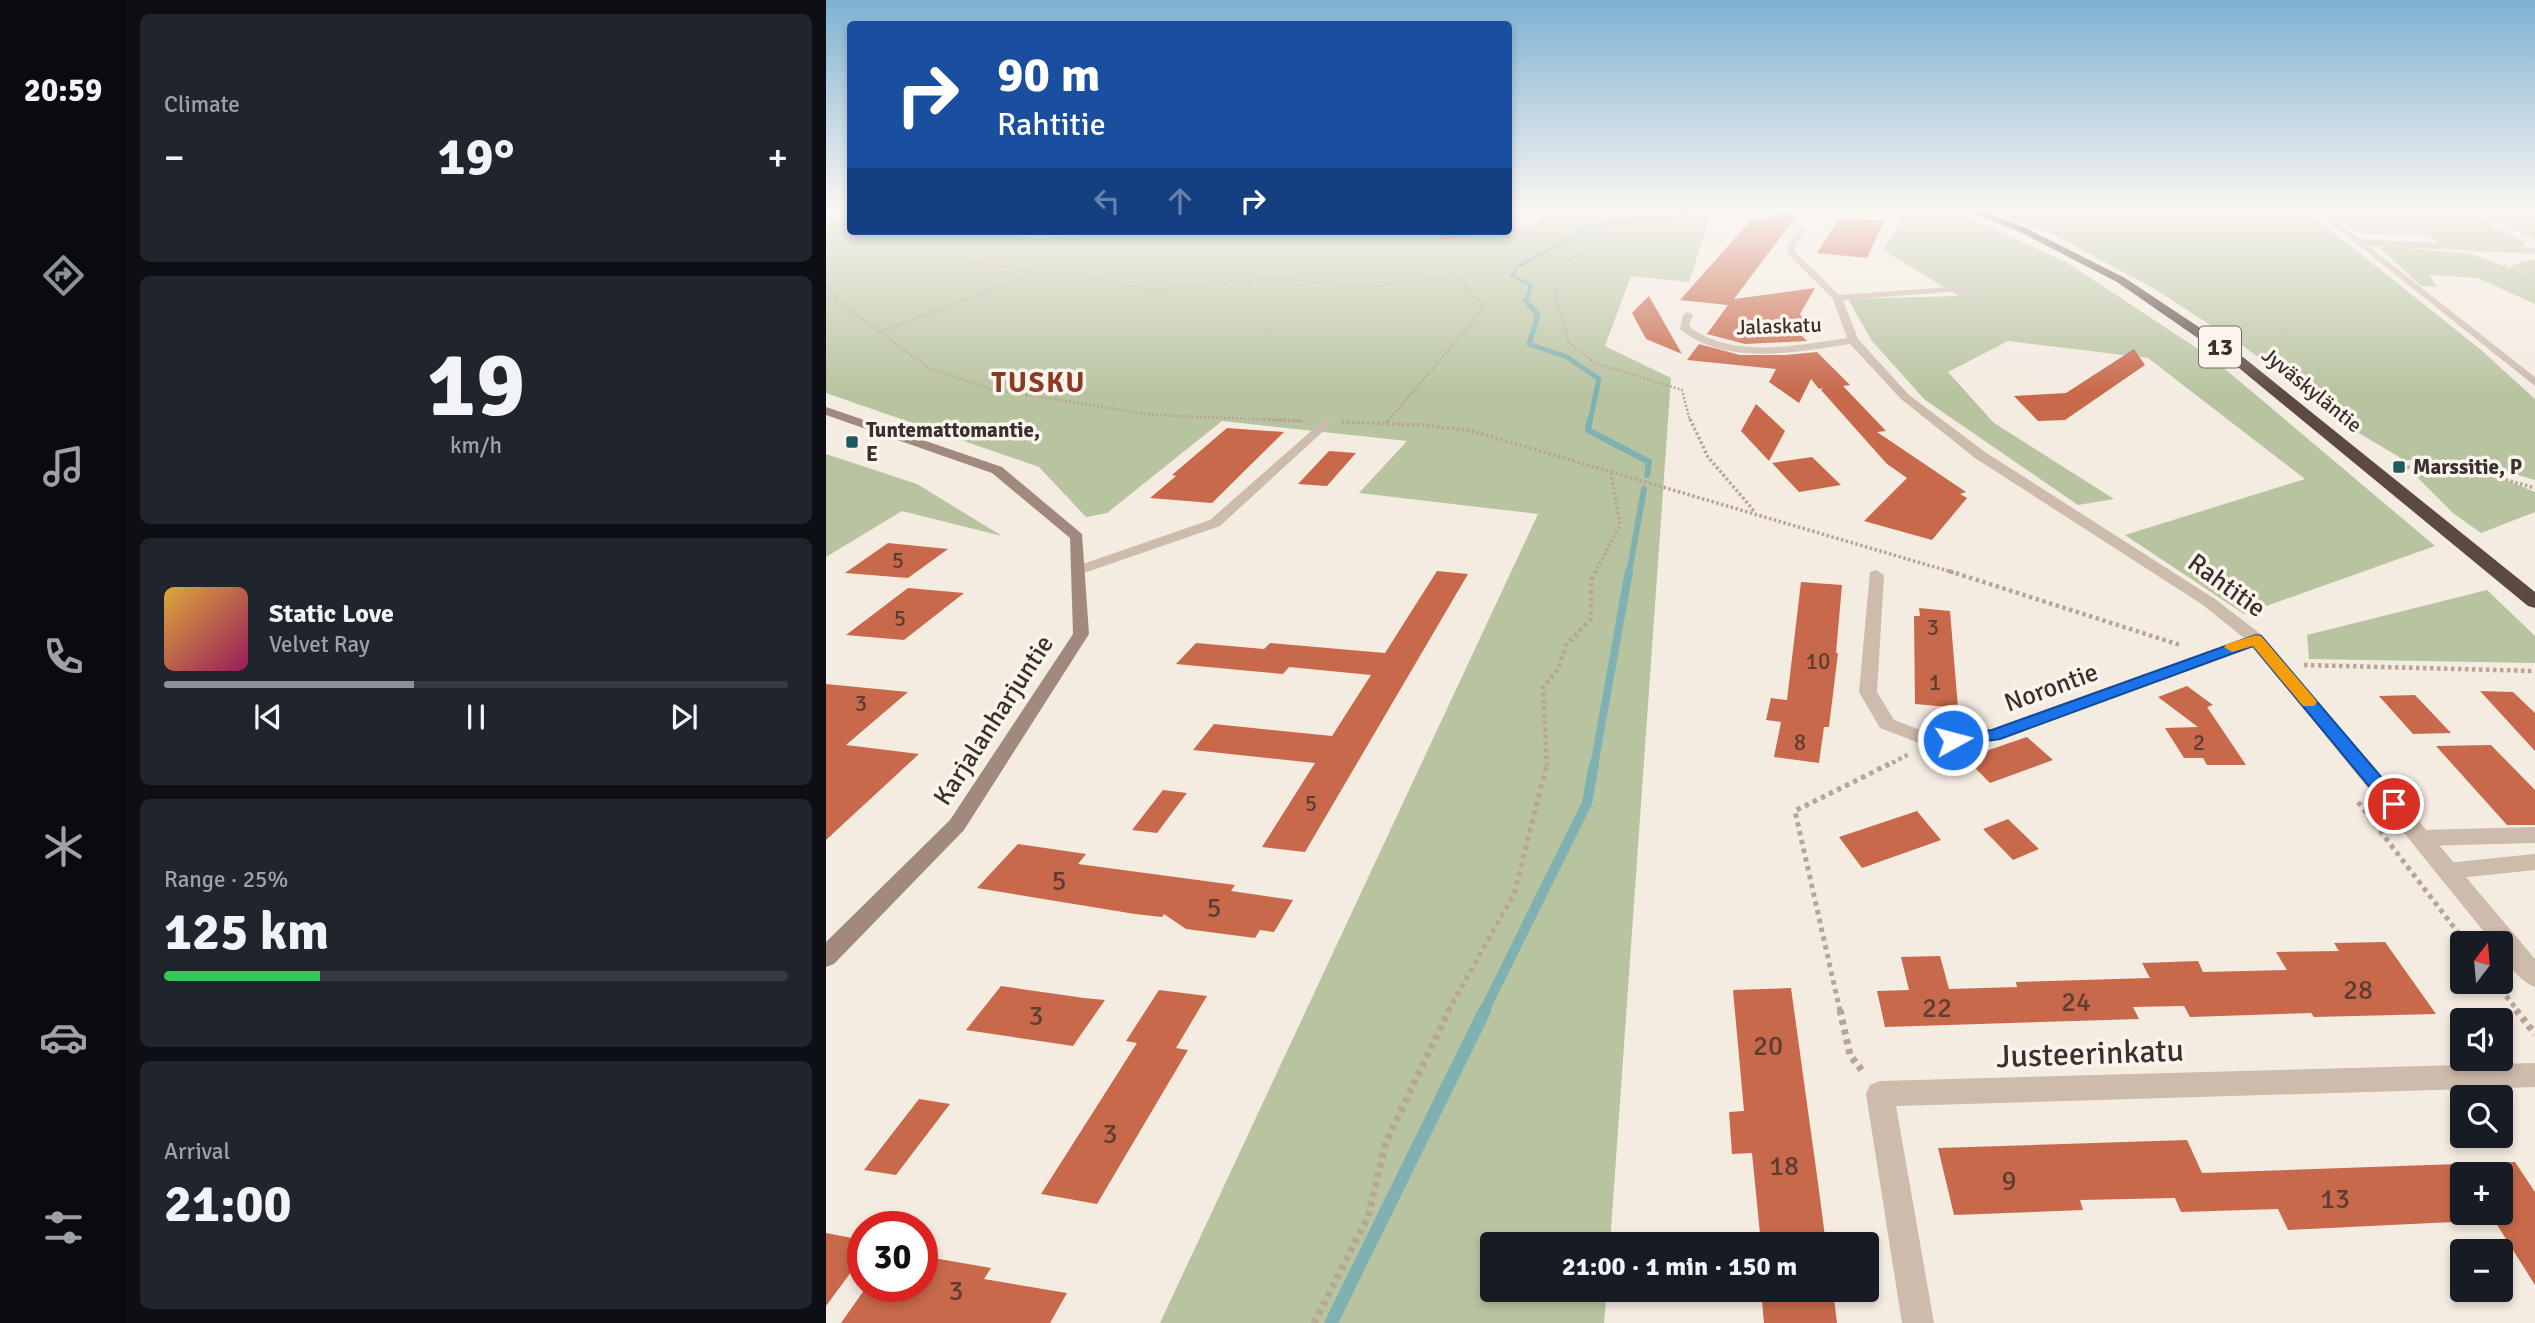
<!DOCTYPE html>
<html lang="en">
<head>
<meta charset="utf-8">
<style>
  body { margin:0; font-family:Signika,sans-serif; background:#20242c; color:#f1f3f6; height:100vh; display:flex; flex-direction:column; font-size:26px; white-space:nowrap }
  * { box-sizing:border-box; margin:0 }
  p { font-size:23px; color:#9ea1a6 }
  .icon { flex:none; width:38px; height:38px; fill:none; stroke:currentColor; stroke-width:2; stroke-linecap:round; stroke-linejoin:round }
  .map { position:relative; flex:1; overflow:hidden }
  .details { display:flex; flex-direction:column; gap:14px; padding:14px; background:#0d0f14; width:700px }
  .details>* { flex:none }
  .guide { position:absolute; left:21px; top:21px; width:665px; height:214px; border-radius:7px; box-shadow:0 4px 10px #0003; background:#1a4fa0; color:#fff; overflow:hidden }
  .needle { width:46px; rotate:16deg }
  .tools { position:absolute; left:1624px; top:931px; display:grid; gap:14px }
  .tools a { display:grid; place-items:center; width:63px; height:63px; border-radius:7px; background:#171b24; box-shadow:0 4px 10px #0003; font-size:35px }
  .speed { position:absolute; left:21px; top:1211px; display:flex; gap:14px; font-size:35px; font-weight:700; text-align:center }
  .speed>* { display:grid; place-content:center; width:91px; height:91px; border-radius:50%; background:#171b24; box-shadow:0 4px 10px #0003; line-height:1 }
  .speed .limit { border:10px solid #d22; background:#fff; color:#111 }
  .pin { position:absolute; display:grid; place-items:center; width:60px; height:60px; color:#fff; margin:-30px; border:4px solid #fff; border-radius:50%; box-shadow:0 2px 7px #0007 }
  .me { position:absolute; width:77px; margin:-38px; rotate:83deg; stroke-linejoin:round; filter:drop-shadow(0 0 5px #0008) }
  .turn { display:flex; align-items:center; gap:24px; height:147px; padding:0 35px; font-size:32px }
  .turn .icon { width:91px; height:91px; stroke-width:2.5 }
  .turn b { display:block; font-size:49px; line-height:60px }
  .lanes { display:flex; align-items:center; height:66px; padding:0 35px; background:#0003; justify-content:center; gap:35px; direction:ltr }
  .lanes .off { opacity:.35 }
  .big { font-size:52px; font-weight:700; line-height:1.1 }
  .details .card { flex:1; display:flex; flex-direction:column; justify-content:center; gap:10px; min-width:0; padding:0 24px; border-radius:10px; background:#20242c }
  .details .dial { align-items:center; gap:0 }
  .dial b { font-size:91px; line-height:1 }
  .song { display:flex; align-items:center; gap:21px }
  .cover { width:84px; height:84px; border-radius:10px; background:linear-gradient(135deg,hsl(40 70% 55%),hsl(330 70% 35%)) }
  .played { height:7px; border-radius:4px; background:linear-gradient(90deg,#8c9099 40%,#363941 40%) }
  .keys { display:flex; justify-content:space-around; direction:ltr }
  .heat { display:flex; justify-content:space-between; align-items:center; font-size:38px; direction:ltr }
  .charge { height:10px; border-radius:5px; background:linear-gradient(90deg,#34c759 25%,#363941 0) }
  .trip { position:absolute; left:654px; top:1232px; width:399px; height:70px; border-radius:7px; background:#171b24; box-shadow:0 4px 10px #0003; font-weight:700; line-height:70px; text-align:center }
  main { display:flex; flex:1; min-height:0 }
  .dock { display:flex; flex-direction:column; width:126px; justify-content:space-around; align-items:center; background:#090b0e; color:#9ea1a6 }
  .dock .icon { width:49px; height:49px }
  .dock .current { color:#8c9099 }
  .dock b { font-size:32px; color:#f1f3f6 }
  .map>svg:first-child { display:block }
  .green { fill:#b8c4a0 }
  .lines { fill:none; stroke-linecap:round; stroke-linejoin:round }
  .stream-far5 { stroke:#7fb0b2; stroke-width:3.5 }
  .stream-far4 { stroke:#7fb0b2; stroke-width:5 }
  .stream-far3 { stroke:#7fb0b2; stroke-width:6 }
  .stream-far2 { stroke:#7fb0b2; stroke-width:8 }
  .stream-far1 { stroke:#7fb0b2; stroke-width:10 }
  .stream { stroke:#7fb0b2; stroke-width:13 }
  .building { fill:#c8694b; fill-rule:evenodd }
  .path-far5 { stroke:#b9a596; stroke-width:2; stroke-dasharray:2 2; stroke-linecap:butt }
  .path-far4 { stroke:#b9a596; stroke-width:2.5; stroke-dasharray:2 2; stroke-linecap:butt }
  .path-far3 { stroke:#b9a596; stroke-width:3.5; stroke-dasharray:2.5 2.5; stroke-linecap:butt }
  .path-far2 { stroke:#b9a596; stroke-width:4.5; stroke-dasharray:3.5 3.5; stroke-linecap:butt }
  .path-far1 { stroke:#b9a596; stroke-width:5; stroke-dasharray:4.5 4.5; stroke-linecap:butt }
  .path { stroke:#b9a596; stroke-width:7; stroke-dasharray:5 5; stroke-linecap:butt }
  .lane-far1 { stroke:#cdbbac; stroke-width:6 }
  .lane { stroke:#cdbbac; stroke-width:16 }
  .street { fill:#cdbbac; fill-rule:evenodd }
  .secondary { fill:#a18a7d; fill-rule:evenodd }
  .highway { fill:#5c4a42; fill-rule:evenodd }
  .route { fill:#1a73e8; stroke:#114b97; stroke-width:2 }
  .slow { fill:#f59e0b }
  .poi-dot { fill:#1f5a5e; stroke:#fbf5ee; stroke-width:2.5 }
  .labels { text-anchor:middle; stroke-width:7; stroke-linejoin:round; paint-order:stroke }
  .far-street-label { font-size:21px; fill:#3b302b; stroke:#fbf5ee }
  .far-poi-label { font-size:21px; font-weight:bold; fill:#3b302b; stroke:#fbf5ee; text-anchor:start }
  .number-label { font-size:23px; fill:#5e3e33 }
  .shield { fill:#fbf5ee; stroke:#756b66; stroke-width:2 }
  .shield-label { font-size:24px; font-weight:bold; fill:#3b302b }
  .street-label { font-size:26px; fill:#3b302b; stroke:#fbf5ee }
  .far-district-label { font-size:28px; font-weight:bold; letter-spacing:2px; fill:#8c3b22; stroke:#fbf5ee }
  .near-number-label { font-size:28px; fill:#5e3e33 }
  .near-street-label { font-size:32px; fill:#3b302b; stroke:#fbf5ee }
</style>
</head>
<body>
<main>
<nav class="dock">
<b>20:59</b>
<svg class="icon current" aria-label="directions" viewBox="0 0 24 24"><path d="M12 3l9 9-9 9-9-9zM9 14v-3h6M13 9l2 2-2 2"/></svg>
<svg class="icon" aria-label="music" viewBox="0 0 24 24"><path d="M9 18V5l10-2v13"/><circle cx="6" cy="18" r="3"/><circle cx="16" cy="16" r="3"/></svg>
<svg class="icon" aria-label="phone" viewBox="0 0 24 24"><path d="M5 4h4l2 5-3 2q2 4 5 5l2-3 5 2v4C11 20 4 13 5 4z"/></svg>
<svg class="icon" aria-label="climate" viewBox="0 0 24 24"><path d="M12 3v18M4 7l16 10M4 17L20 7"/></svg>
<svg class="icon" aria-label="car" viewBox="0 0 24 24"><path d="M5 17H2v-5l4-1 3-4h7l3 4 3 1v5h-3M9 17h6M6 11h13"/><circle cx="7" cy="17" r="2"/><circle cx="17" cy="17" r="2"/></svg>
<svg class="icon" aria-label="filters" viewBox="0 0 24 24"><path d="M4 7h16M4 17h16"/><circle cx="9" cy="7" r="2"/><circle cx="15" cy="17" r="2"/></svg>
</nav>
<section class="details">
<div class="card"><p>Climate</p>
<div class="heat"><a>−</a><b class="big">19°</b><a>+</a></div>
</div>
<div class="card dial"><b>19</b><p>km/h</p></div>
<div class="card">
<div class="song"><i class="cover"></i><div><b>Static Love</b><p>Velvet Ray</p></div></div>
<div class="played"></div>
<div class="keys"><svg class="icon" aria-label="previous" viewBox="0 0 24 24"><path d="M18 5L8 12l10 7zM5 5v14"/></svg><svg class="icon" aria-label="pause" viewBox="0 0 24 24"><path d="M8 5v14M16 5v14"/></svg><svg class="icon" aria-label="next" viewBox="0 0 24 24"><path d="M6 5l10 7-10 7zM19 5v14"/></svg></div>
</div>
<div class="card"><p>Range · 25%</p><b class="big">125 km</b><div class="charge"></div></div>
<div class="card"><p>Arrival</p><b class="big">21:00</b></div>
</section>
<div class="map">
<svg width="1709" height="1323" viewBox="0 0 1709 1323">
  <rect width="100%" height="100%" fill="#f4ebe1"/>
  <!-- green -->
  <path class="green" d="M24,208V231H158L208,238L343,231H551L592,236L640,231H682L683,227L706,225L735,208H887L863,282L805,276L779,346L845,378L784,1244H667V1290H781L778,1323H334L712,514L533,493L581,441L396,421L281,513L260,517L213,467L0,393V225Z
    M1006,208H1120L1240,262L1386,358L1609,546L1418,614L1299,535L1479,479L1322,358L1182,341L1122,372L1168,423L1288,499L1252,505L1099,400L1046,341L1022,299L1133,296L1057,250L1079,214Z
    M1159,208H1477L1654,349L1709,399V480L1669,468L1617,460H1578L1518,424L1420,348L1327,288L1232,237Z
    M1494,208H1634L1699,242V247L1676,249L1614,244C1594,226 1562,237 1538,233C1524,230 1506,217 1494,208Z
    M1647,208H1709V240Z
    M1559,246L1646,254L1683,268L1689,264L1709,259V304L1652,278L1603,275L1611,287L1595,286L1555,249Z
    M0,454L91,484L176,536L76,511L0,557Z
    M1644,472L1685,482L1709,492V512L1655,533L1627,513L1589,475Z
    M1661,590L1709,636V663L1483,659L1481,635Z"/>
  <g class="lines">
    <!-- stream-far5 -->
    <path class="stream-far5" d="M779,223L845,218L854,216L858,208
      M700,302L705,285L686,276L691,267L755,233L756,229L768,226"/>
    <!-- stream-far4 -->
    <path class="stream-far4" d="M699,300L712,315L703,344L741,357L773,379L764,421"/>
    <!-- stream-far3 -->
    <path class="stream-far3" d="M764,419L762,430L823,462L821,475
      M803,573L818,489"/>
    <!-- stream-far2 -->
    <path class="stream-far2" d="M768,766L803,571"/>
    <!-- stream-far1 -->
    <path class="stream-far1" d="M658,1011L761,803L768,764"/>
    <!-- stream -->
    <path class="stream" d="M505,1323L659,1010"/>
  </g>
  <!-- building -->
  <path class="building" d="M947,213L971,215L908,299L989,288L974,314L986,332L973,333L981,341L919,344L881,334L902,305L854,300L926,219L941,220Z
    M1013,218L1058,221L1041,258L991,253Z
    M614,231H654L658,234L614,240Z
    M823,296L856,354L820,339L806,313Z
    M873,344L914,355H959L991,352L1024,385L1017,386L1060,431L1051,432L1140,492L1134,494L1141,498L1106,540L1038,521L1081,478L1061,464L995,390L997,388L993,389L985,379L973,403L943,382L950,369L861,360Z
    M1308,349L1319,365L1239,420L1212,421L1188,396L1240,393Z
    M930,404L959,431L943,461L915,431Z
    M401,428L458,432L386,503L324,498L350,476L346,475Z
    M503,451L530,453L501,486L472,484Z
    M986,457L1015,485L973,492L946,463Z
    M62,543L122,549L82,578L19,573Z
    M611,571L642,574L479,852L436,847L489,763L367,750L388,724L506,736L545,675L463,667L457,674L350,664L370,643L438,649L444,643L559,653Z
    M975,582L1016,585L1010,653H1012L1003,727H998L993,763L948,757L955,722L940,720L945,698L961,700Z
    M82,588L138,593L78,640L20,635Z
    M1093,608L1124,611L1132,708L1089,704L1088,616H1094Z
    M0,684L82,692L20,745L93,754L0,840Z
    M1361,686L1387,705L1381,707L1420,765H1381L1377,758H1358L1339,728L1372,727L1332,697Z
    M1654,691L1687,692L1709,713V751Z
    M1589,695L1625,733L1587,734L1553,696Z
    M1201,737L1227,760L1164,783L1139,758Z
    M1665,745L1709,790V825H1681L1610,746Z
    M337,790L361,793L331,833L306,830Z
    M1091,811L1115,840L1036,868L1013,837Z
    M1182,819L1213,849L1187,860L1157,829Z
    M192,844L260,854L252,864L409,885L405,891L467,900L448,932L434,930L429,938L360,929L338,914L336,917L309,914L151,888Z
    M1559,942L1610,1014L1488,1017L1485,1013L1364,1017L1358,1006L1307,1007L1313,1019L1059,1027L1051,991L1083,990L1075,957L1114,956L1123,989L1191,987L1190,982L1324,978L1316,963L1372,961L1377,972L1461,970L1450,952L1513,951L1508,943Z
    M175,986L258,998L279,1000L247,1046L140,1030Z
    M965,988L992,1183L1000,1244H935L926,1153L906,1154L903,1112L918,1111L907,990Z
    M333,990L381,996L350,1048L362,1050L271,1204L215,1194L311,1043L300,1041Z
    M93,1099L124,1104L70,1175L38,1170Z
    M1361,1140L1376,1173L1689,1162L1709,1192V1285L1668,1220L1462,1230L1452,1209L1355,1212L1349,1198L1254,1200L1257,1210L1128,1215L1112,1148ZM1636,1174H1675V1213H1636Z
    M0,1233L37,1240V1256L0,1306Z
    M96,1256L165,1268L158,1279L241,1293L224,1323H15L41,1286H96Z
    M935,1290H1007L1011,1323H938Z"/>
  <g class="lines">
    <!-- path-far5 -->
    <path class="path-far5" d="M685,208L736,214L827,208
      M954,208L985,214L983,217
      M1640,208L1686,232
      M97,231L141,261L215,273
      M0,242L55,231
      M1680,264L1677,269L1709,285
      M0,283L13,302
      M133,302L204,275L250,274L325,290L452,278L535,288L631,276L653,302
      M732,302L724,273L736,261L776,247L773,219L787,208"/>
    <!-- path-far4 -->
    <path class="path-far4" d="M10,300L104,369L165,389L327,415L476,421
      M731,300L742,342L769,363L856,390L864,421
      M55,332L138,300
      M562,421L658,308L652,300"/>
    <!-- path-far3 -->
    <path class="path-far3" d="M437,419L476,421
      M864,419L882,457L929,512
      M516,422L597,425L646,431L1129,573
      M560,423L563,419
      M1576,467L1644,470L1709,488
      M769,573L794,525L785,473"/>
    <!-- path-far2 -->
    <path class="path-far2" d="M1123,571L1354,645
      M1478,665L1709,671
      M721,766L717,688L732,669L740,645L765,619V580L770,571
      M1060,766L1083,754"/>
    <!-- path-far1 -->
    <path class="path-far1" d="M1532,802L1640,943
      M1669,982L1692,1011
      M622,1011L688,894L721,764
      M1014,1011L969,811L1063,764"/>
    <!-- path -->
    <path class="path" d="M1014,1010L1024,1055L1038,1073
      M1690,1010L1709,1034
      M488,1323L542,1217L560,1142L623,1010"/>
    <!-- lane-far1 -->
    <path class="lane-far1" d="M1532,242L1709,251"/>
    <!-- lane -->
    <path class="lane" d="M1595,838L1709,835
      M1622,871L1709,862"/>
    <!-- street -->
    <path class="street" d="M1486,208H1494L1709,377V386Z
      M973,228L980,230L970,245L969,252L1013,295L1165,284L1167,286L1162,289L1017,300L1032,339L1083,395L1159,452L1389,599L1436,635L1709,959V987C1694,982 1675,959 1675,943H1667L1427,646L1175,739L1106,748L1054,728L1033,692L1044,572L1050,570L1058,575L1051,692L1068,720L1108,735L1166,729L1418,638L1377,605L1149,458L1075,399L1024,344C970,352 900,367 854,329L857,315L862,312L867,315L863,326C905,360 972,345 1021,338L1007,299L961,253L962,245Z
      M500,418L504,419V425L394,526L258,573L253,575L245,570L248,567L384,520Z
      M1709,1063V1087L1070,1106L1108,1323H1076L1040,1094L1044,1085L1054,1081Z"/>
    <!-- secondary -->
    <path class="secondary" d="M0,407L176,467L256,534L263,634L138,830L8,964L0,967V942L124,820L247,634L244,538L166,473L0,415Z"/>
    <!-- highway -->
    <path class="highway" d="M1135,208H1147L1200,228L1299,278L1412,353L1709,592V608L1702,606L1402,359L1291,282L1194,232Z"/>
  </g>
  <!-- sky -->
  <linearGradient id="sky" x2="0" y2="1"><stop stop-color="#7eb2d2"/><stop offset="0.53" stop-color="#faf6f2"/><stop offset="1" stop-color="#faf6f2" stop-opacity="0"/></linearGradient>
  <rect width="1709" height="393" fill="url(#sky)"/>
  <!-- route -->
  <path class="route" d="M1430,635L1435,636L1574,799L1577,804L1574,808H1561L1427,646L1174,739L1127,746L1118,740L1127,734L1166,730Z"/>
  <!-- slow -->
  <path class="slow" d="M1430,635L1435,636L1488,698L1491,702L1488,706H1477L1427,646L1406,652L1398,647L1401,644Z"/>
  <!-- markers -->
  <g class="poi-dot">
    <rect x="19" y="435" width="14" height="14" rx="3.5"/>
    <rect x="1566" y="460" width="14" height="14" rx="3.5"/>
  </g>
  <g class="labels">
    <!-- far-street labels -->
    <g class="far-street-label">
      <text transform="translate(953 326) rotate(-2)" y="7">Jalaskatu</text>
      <text transform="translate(1486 390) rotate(39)" y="7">Jyväskyläntie</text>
    </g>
    <!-- far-poi labels -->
    <g class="far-poi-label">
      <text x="40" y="437">Tuntemattomantie,<tspan x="40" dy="24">E</tspan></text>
      <text x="1587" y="474">Marssitie, P</text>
    </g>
    <!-- number labels -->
    <g class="number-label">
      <text x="72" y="568">5</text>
      <text x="74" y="626">5</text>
      <text x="1107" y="635">3</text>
      <text x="992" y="669">10</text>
      <text x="1109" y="690">1</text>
      <text x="35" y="711">3</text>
      <text x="974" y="750">8</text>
      <text x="1373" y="750">2</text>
      <text x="485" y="811">5</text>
    </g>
    <!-- shield labels -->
    <rect class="shield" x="1373" y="326.5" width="42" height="41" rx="5"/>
    <g class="shield-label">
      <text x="1394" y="355">13</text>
    </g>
    <!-- street labels -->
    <g class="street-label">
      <text transform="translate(1401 585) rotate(36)" y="9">Rahtitie</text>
      <text transform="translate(1225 687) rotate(-20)" y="9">Norontie</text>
      <text transform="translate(167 720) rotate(-57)" y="9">Karjalanharjuntie</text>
    </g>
    <!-- far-district labels -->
    <g class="far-district-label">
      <text x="213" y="392">TUSKU</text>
    </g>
    <!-- near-number labels -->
    <g class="near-number-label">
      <text x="233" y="890">5</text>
      <text x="388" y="917">5</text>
      <text x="1532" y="999">28</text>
      <text x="1250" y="1011">24</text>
      <text x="1111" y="1017">22</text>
      <text x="210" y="1025">3</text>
      <text x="942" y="1055">20</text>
      <text x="284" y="1143">3</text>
      <text x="958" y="1175">18</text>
      <text x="1183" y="1190">9</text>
      <text x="1509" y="1208">13</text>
      <text x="130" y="1300">3</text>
    </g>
    <!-- near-street labels -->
    <g class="near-street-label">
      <text transform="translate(1264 1053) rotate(-2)" y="11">Justeerinkatu</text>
    </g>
  </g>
</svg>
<div class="tools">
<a><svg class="needle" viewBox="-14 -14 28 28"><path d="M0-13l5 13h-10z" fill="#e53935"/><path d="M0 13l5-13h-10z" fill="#9ea1a6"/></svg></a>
<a><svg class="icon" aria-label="sound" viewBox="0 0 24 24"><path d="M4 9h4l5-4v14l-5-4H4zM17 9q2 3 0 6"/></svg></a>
<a><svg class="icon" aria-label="search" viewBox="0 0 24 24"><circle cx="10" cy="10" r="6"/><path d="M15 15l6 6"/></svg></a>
<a>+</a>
<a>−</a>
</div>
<div class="speed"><div class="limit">30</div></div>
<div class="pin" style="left:1568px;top:804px;background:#d93025"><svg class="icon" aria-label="arrive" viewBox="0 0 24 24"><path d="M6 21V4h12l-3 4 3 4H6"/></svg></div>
<svg class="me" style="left:1127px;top:740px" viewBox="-20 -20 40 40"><circle r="17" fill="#1a73e8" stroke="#fff" stroke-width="3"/><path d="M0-11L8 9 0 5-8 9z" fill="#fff"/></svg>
<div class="trip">21:00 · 1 min · 150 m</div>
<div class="guide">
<div class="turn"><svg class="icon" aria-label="right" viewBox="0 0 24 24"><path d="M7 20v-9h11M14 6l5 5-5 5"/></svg><div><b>90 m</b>Rahtitie</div></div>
<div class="lanes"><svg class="icon off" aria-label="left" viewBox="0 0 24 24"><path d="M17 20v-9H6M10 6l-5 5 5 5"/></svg><svg class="icon off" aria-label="ahead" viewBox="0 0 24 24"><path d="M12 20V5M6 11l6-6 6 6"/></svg><svg class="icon" aria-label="right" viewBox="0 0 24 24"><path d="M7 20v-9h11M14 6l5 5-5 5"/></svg></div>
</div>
</div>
</main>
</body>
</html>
